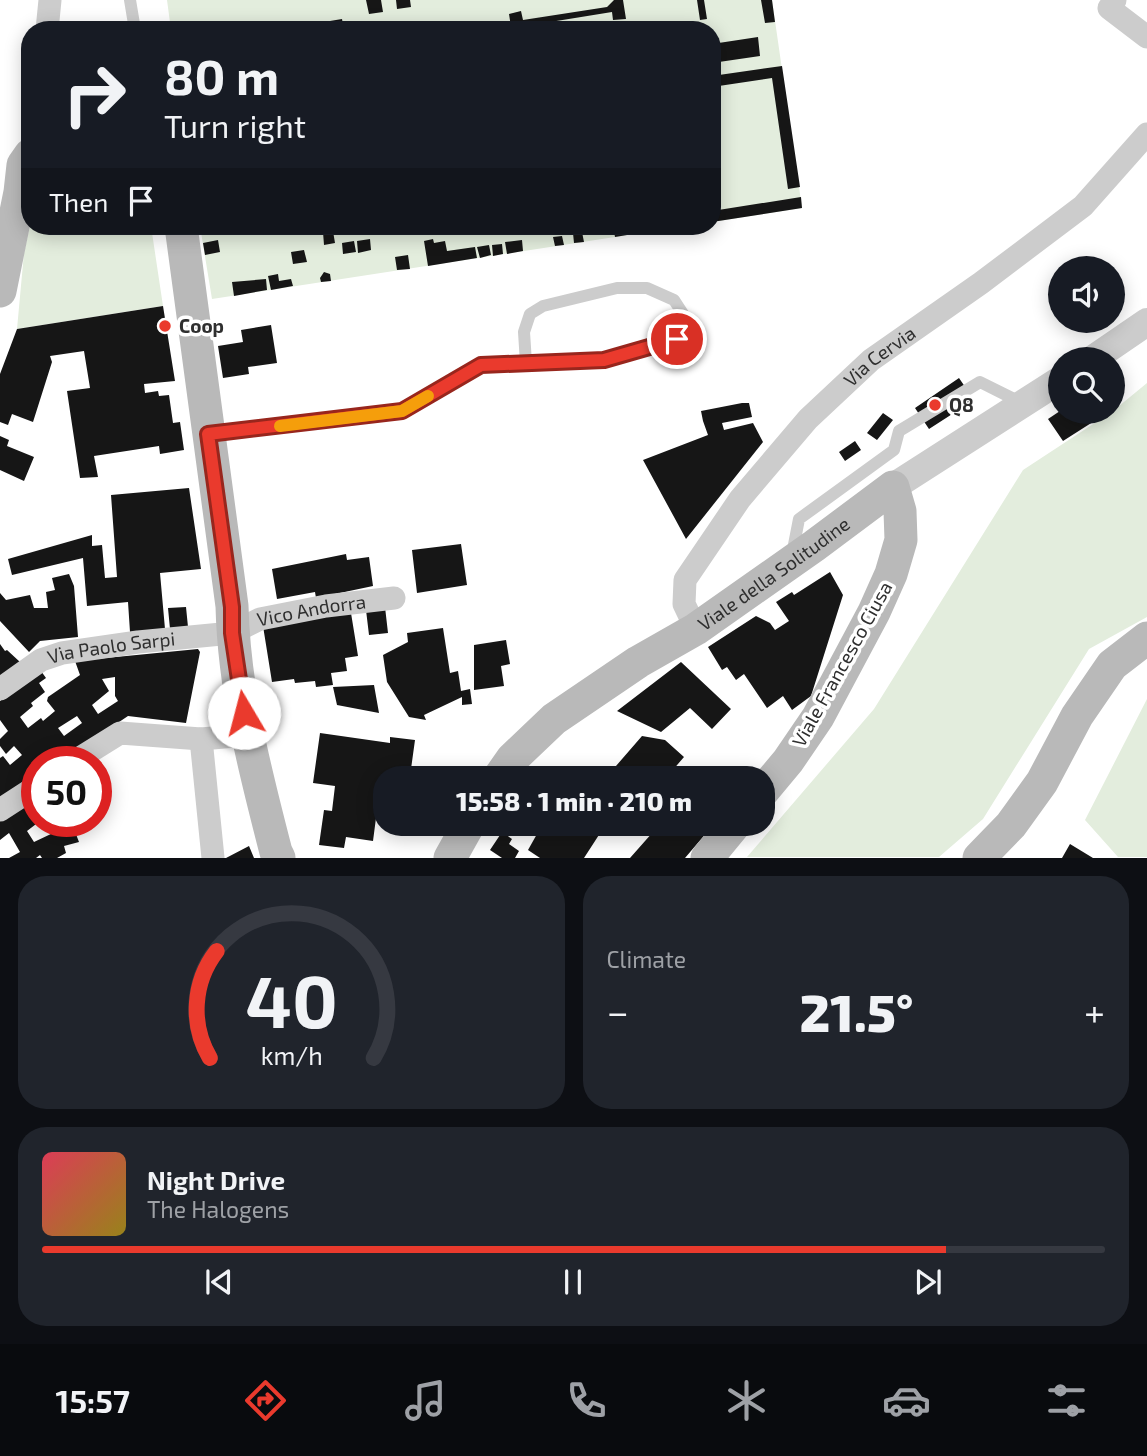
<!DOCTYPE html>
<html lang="en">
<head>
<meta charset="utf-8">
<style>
  body { margin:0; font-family:"Exo 2",sans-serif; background:#20242c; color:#f1f3f6; height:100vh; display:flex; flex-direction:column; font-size:26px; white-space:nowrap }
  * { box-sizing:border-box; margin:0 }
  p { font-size:23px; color:#9ea1a6 }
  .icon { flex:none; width:38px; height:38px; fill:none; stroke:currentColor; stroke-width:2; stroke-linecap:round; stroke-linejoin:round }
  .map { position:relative; height:858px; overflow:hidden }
  .side { display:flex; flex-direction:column; gap:18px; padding:18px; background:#0d0f14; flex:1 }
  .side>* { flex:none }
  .top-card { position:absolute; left:21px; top:21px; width:700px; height:214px; border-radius:28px; box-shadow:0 4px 18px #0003; background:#171b24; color:#f1f3f6; overflow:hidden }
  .fabs { position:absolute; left:1048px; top:256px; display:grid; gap:14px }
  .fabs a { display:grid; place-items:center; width:77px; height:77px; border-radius:50%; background:#171b24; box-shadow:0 4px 18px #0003; font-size:35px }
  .speed { position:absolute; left:21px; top:746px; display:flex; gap:14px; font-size:35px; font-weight:700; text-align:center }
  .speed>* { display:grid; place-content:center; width:91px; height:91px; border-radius:50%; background:#171b24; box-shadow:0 4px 18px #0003; line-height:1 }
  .speed .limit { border:10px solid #d22; background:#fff; color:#111 }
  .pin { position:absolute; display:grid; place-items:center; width:60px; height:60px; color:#fff; margin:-30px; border:4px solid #fff; border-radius:50%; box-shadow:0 2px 7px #0007 }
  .me { position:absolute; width:77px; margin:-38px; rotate:352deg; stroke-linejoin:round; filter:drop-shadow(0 0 5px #0008) }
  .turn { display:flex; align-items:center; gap:24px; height:147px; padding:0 28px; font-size:32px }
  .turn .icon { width:91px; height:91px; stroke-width:2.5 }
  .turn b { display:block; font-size:49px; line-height:60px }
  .then { display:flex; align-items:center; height:66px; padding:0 28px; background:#0003; gap:14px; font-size:26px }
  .big { font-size:52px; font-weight:800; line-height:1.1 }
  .side .widget { flex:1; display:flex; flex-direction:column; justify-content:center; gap:10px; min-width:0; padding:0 24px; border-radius:28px; background:#20242c }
  .side .dial { align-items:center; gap:0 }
  .dial svg { height:182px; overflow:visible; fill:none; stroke:#363941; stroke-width:7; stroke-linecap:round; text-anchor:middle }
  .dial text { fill:#f1f3f6; stroke:none }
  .song { display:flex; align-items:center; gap:21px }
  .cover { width:84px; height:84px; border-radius:10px; background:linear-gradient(135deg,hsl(350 70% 55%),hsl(50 70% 35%)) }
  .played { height:7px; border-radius:4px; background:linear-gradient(90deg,#ea3a2d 85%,#363941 85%) }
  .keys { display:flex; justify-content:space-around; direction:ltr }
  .heat { display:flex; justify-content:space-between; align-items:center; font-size:38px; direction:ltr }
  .side .tiles { flex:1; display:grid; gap:18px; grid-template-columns:1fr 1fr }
  .widget:last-child { grid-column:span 2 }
  .trip { position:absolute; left:373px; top:766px; width:402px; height:70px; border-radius:28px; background:#171b24; box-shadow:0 4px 18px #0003; font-weight:800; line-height:70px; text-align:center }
  .tabs { display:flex; height:112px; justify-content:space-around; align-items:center; background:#090b0e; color:#9ea1a6 }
  .tabs .icon { width:49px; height:49px }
  .tabs .current { color:#ea3a2d }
  .tabs b { font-size:32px; color:#f1f3f6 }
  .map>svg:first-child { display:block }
  .green { fill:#e3eddd }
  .building { fill:#161616; fill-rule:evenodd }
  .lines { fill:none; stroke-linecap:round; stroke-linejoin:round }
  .service { stroke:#ccc; stroke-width:12 }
  .minor { stroke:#ccc; stroke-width:23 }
  .tertiary { stroke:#ccc; stroke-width:28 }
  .secondary { stroke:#b9b9b9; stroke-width:33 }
  .route-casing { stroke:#98261d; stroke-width:18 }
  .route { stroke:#ea3a2d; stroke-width:12 }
  .slow { stroke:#f59e0b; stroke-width:12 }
  .poi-dot { fill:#ea3a2d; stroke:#fff; stroke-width:2.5 }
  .labels { text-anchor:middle; stroke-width:7; stroke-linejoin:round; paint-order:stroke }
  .poi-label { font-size:19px; font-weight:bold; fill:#2f2f2f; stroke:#fff; text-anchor:start }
  .street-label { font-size:19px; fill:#2f2f2f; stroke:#fff }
</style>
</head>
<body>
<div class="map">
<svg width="1147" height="858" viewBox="0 0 1147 858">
  <rect width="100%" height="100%" fill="#fff"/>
  <!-- green -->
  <path class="green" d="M167,0H772L802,208L712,222V30H171Z
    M30,226H151L163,306L17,329L24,253Z
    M200,226H686L212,299Z
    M1147,383V617L1089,649L983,819L939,857H747L874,709L1023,470L1113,411Z
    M1147,699V857H1118L1085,820Z"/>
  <!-- building -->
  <path class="building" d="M366,0H381L383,12L369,14Z
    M396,0H410L411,7L397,9Z
    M614,0H623L626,19L613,20L612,12L544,23L545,30H472V28L503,23L505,29L511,27L509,14L521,11L523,20L607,7Z
    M697,0H704L707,19L700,20Z
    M761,0H772L775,22L765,23Z
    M342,19L344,30H332L330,21Z
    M758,37L760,56L712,63V44Z
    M782,66L800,187L788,189L772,78L712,87V76Z
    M801,197L802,208L712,222V211Z
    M200,226H220L221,229L201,232Z
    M419,226H431L432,230L420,232Z
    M613,226H656L657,230L615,237Z
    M333,231L335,243L324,245L323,232Z
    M582,232L584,242L574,243L573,233Z
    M562,236L564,245L555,246L553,237Z
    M370,239L371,250L358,253L357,241Z
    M433,239L434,243L445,241L447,251L475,247L477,258L428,266L424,241Z
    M218,240L220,252L205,255L203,243Z
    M522,240L523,251L507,254L505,242Z
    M354,241L356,252L343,254L342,243Z
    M502,244L503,254L493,256L492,245Z
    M489,245L491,255L480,258L477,247Z
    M304,250L307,262L293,264L291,252Z
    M408,255L410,269L397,270L395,257Z
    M324,272L330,274L331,281L321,282L320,278Z
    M278,274L279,281L291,279L293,286L271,290L268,276Z
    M266,279L267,290L234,296L232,282Z
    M163,306L175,381L144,384L145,393L158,391L159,396L169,395L173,423L180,422L184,450L160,454L159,446L94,456L98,477L80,478L67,391L90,388L84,351L50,356L52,362L33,422L12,414L8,425L0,422V374L17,329Z
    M271,325L277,363L248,367L249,374L223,378L218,346L243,342L241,330Z
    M959,378L974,400L929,429L915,408Z
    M742,403H749L752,417L722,423L724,430L753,423L763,442L686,539L643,460L708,435L703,421L701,411Z
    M1060,411H1110L1063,441L1048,419Z
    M883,413L893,420L877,440L867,433Z
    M0,436L9,440L7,446L34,457L24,481L0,470Z
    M855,441L861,450L845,461L839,452Z
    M189,488L201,569L160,573L165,629L130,632L128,602L87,606L83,558L12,575L8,559L92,535V546L102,545L105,578L117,577L111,495Z
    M461,544L467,585L417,593L412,550Z
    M346,554L347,560L369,557L373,586L316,598L315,592L277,599L272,569Z
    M830,572L843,595L811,696L792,710L783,696L767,708L744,674L736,680L727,667L722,670L708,647L756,616L770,623L775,630L789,621L776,602L792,592L794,595Z
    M69,574L74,586L78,637L40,641L29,652L0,621V593L6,600L30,595L34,608H48L46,592L55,590L52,578Z
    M186,607L188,627L170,629L168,608Z
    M385,607L388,633L369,635L366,610Z
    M351,613L358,656L345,658L347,671L331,673L333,685L316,687L315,681L295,683L294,679L272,682L263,626Z
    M443,628L450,673L458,671L461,691L470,689L472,704L462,705V697L424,715L426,720L409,717L387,682L383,655L408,642L407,633Z
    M506,640L510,664L501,666L504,686L474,690V645Z
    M0,644L5,651L7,650L20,662L0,679Z
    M198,649L200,652L186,723L128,716L61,761H37V777L0,801V758L3,756L10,765L22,755L14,746L6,754L0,746V739L8,731L0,720V701L41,671L46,678L39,683L45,692L31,703L33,706L20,717L28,728L41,718L43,721L55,711L47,701L48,697L80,675L75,661ZM115,677V696L118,701L98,714L92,705L109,691L102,679ZM77,716L82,723L64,736L58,728Z
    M681,662L731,709L712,729L690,708L661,732L617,711Z
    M374,685L379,713L337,705L333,687Z
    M320,733L390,743V737L415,740L411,769L399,768L397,779H385V794H383L380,818H376L373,841L346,837L344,848L319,845L324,810L332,811L335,786L313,783Z
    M642,736L665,740L684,757L665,779H630L616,766Z
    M716,768L732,779H703Z
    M37,796V821H40L27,831L34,842L72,824L79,842L64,846L66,853L57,858H42L40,855L36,858H9L20,852L9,833L0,840V818Z
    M535,824H606L584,858H540L528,850L537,834L532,830Z
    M655,824H714L685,858H630L653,832L651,828Z
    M502,832L512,839L509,844L519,851L515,858H502L490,850Z
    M1070,844L1093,858H1062Z
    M249,846L254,858H226Z"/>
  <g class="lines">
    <!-- service -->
    <path class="service" d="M130,0L135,30
      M212,434L402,411L481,365L604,360L677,339L685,317L674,300L647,288H617L543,306L530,314L524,332L526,363
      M792,555L799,519L894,450L899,431L980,382L1024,404"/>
    <!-- minor -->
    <g class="minor">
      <path d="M1115,0L1109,8L1147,37"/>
      <path d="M47,30L50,0"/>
      <path id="s1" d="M696,629L684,604L685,580L740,499L808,419L871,360L981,283L1083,206L1147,134"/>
      <path id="s2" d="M0,689L41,660L62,653L138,642L232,633L260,619L326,606L394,598"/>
      <path d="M201,739L213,858"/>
      <path d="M75,761L120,733L201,739L247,735"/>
      <path d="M0,810L37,786"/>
    </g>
    <!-- tertiary -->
    <path class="tertiary" d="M1093,359L1147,322
      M893,487L1060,380"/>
    <!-- secondary -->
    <g class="secondary">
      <path d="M181,226L232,606C234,690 255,771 276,852L279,858"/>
      <path d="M0,291L20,192L23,165L30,155"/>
      <path id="s3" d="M498,779L512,759L554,719L638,662L696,629L814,546L893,487L900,511L901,540L891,574L874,612L818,717L788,761L763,791"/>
      <path d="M450,858L469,824"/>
      <path d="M707,858L735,824"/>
      <path d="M979,858L1011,825L1042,782L1077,716L1112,665L1147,638"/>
    </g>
  </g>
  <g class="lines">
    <!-- route casing -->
    <g class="route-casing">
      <path id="route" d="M244,713L232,633V607L208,434L402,411L481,365L604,360L677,339"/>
    </g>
    <!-- route -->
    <use href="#route" class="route"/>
    <!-- slow -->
    <path class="slow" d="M280,426L402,411L428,396"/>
  </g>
  <!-- markers -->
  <g class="poi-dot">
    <circle cx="165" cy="326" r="7"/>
    <circle cx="935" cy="405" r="7"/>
  </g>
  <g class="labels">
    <!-- poi labels -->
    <g class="poi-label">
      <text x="179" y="333">Coop</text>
      <text x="949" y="412">Q8</text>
    </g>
    <!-- street labels -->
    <g class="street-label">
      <text dy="7" stroke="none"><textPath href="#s1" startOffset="350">Via Cervia</textPath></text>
      <text dy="7" stroke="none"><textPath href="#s3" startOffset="346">Viale della Solitudine</textPath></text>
      <text dy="7" stroke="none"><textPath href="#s2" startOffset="327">Vico Andorra</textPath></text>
      <text dy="7" stroke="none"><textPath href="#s2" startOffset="122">Via Paolo Sarpi</textPath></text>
      <text transform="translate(842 664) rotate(-61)" y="7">Viale Francesco Ciusa</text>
    </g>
  </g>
</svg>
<div class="fabs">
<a><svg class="icon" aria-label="sound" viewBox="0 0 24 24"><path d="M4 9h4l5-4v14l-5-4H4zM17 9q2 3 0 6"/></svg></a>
<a><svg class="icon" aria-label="search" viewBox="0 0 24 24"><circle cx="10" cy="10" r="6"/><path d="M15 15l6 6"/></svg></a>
</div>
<div class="speed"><div class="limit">50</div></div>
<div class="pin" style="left:677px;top:339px;background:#d93025"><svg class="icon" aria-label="arrive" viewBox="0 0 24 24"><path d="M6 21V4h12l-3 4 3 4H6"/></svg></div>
<svg class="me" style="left:244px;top:713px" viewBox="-20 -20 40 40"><circle r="19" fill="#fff"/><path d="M0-13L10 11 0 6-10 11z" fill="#ea3a2d"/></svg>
<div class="trip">15:58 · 1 min · 210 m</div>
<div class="top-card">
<div class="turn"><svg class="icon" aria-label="right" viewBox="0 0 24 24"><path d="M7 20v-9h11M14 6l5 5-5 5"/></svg><div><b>80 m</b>Turn right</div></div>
<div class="then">Then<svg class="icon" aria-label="arrive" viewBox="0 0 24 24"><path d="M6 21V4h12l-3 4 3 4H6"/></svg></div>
</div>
</div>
<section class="side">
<div class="tiles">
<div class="widget dial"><svg viewBox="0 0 100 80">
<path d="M14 69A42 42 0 1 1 86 69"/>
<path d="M14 69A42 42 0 0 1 17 22" stroke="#ea3a2d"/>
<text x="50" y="56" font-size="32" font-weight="700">40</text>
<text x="50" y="72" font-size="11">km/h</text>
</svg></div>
<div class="widget"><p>Climate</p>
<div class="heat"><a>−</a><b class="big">21.5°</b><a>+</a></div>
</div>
<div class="widget">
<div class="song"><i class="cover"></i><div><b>Night Drive</b><p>The Halogens</p></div></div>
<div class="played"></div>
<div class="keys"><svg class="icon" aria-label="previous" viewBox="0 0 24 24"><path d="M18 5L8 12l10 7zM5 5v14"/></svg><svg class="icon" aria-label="pause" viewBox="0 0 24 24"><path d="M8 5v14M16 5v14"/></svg><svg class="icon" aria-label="next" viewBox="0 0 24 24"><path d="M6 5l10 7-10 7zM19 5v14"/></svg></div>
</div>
</div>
</section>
<nav class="tabs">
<b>15:57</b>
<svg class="icon current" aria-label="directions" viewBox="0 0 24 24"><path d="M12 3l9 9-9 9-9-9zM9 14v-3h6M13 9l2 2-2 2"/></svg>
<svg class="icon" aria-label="music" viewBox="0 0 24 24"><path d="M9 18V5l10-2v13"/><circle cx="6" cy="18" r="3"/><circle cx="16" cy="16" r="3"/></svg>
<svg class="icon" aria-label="phone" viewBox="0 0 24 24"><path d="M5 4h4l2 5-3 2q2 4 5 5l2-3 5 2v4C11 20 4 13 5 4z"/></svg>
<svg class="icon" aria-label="climate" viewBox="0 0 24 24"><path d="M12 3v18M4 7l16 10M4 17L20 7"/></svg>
<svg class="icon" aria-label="car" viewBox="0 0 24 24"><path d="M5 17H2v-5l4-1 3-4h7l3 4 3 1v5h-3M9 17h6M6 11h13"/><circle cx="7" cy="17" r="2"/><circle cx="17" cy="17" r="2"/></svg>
<svg class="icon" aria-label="filters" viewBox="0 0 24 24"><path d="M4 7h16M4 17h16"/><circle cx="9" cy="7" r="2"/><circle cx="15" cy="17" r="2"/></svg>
</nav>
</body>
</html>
